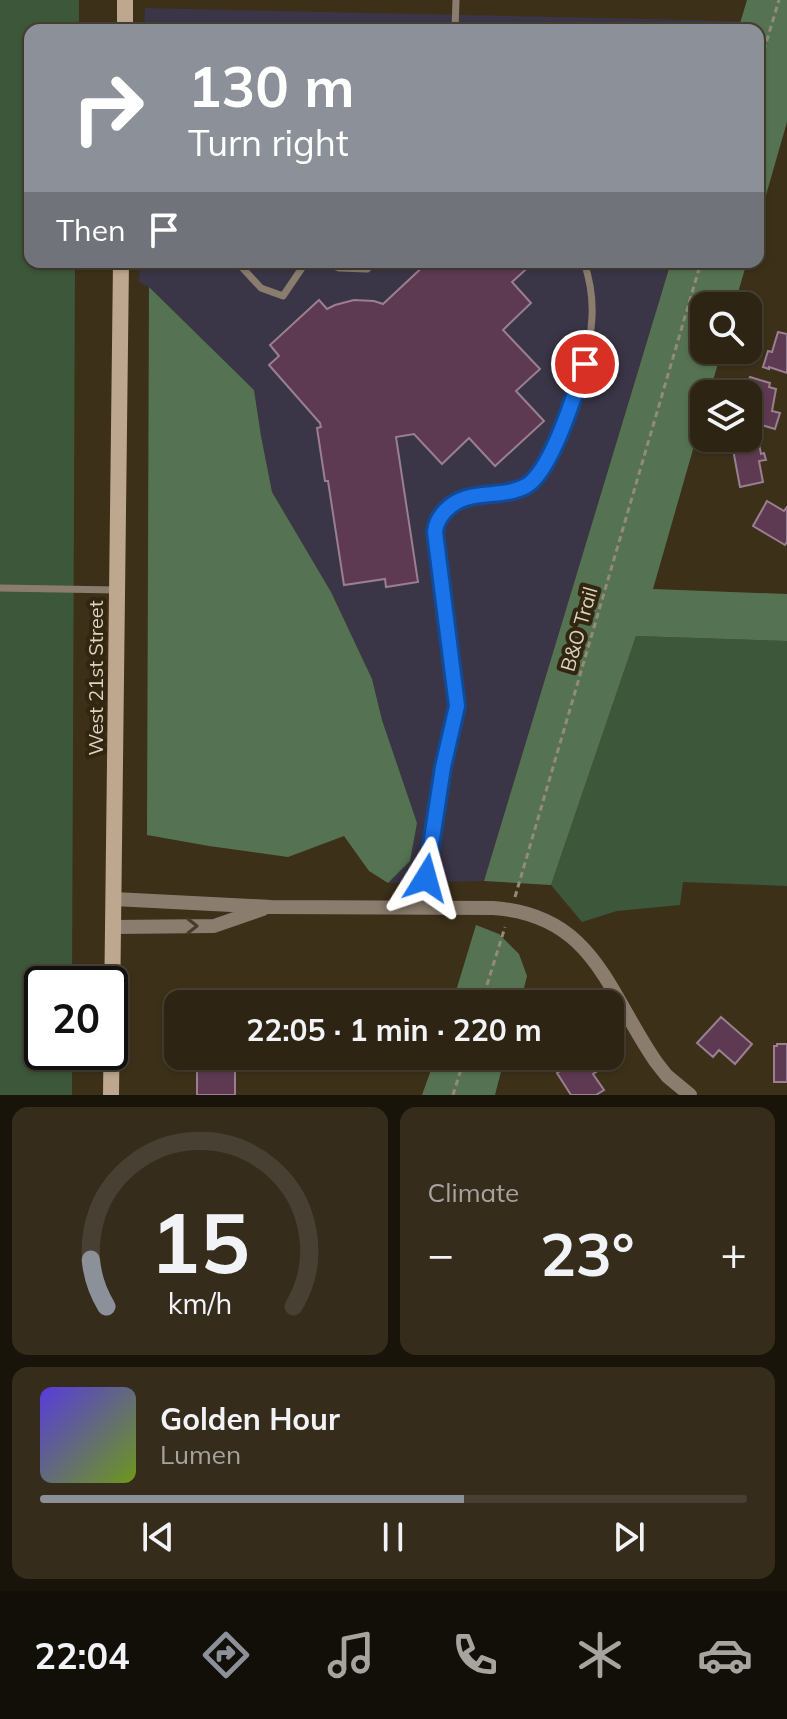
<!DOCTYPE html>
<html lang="en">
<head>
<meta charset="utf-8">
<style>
  body { margin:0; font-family:Mulish,sans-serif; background:#352c1c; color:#f1f3f6; height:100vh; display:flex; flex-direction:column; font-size:30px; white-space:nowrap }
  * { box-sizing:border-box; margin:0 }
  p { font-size:26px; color:#a7a4a0 }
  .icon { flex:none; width:44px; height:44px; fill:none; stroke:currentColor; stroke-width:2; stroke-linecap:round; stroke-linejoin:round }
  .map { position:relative; height:1095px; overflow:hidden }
  .details { display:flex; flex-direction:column; gap:12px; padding:12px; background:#19140a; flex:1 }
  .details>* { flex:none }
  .guide { position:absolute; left:24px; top:24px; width:740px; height:244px; border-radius:16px; box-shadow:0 2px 6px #0004,0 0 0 2px #484133; background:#8c9099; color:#fff; overflow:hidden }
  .tools { position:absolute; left:690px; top:292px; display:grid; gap:16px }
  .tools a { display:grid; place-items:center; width:72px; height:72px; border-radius:16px; background:#2d2413; box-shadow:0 2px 6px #0004,0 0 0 2px #484133; font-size:40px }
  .speed { position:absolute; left:24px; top:966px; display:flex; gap:16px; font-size:40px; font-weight:700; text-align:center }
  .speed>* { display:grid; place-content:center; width:104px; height:104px; border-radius:50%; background:#2d2413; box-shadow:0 2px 6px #0004,0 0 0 2px #484133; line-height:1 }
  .speed .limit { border:4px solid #111; border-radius:12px; background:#fff; color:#111 }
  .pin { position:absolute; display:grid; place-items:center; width:68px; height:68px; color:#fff; margin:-34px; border:4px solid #fff; border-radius:50%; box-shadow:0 2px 8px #0007 }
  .me { position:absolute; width:88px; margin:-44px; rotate:8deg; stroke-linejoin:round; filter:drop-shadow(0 0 6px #0008) }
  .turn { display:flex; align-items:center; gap:28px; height:168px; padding:0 32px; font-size:36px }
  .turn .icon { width:104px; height:104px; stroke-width:2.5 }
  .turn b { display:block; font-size:56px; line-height:68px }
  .then { display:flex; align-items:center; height:76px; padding:0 32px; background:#0003; gap:16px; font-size:30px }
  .big { font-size:60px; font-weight:700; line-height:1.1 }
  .details .widget { flex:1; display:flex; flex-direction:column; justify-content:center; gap:12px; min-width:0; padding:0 28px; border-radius:16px; background:#352c1c }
  .details .dial { align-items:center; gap:0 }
  .dial svg { height:208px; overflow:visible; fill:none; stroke:#484133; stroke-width:7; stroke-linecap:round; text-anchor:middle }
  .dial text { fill:#f1f3f6; stroke:none }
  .song { display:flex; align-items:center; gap:24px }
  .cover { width:96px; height:96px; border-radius:12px; background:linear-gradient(135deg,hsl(250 70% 55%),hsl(80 70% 35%)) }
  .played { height:8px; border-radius:4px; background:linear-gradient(90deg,#8c9099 60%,#484133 60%) }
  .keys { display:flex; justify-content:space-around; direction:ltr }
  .heat { display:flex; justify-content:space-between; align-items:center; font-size:44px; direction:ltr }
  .details .tiles { flex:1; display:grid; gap:12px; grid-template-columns:1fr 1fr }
  .widget:last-child { grid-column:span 2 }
  .trip { position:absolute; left:164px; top:990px; width:460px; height:80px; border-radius:16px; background:#2d2413; box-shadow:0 2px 6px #0004,0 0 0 2px #484133; font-weight:700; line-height:80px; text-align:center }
  .dock { display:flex; height:128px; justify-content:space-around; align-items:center; background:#120e08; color:#a7a4a0 }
  .dock .icon { width:56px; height:56px }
  .dock .active { color:#8c9099 }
  .dock b { font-size:36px; color:#f1f3f6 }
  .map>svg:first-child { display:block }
  .education { fill:#3b3647 }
  .green { fill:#3d573a }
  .forest { fill:#557352 }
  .building { fill:#5e3a52; stroke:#997f8f; stroke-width:2 }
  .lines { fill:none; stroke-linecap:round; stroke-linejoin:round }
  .path { stroke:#938a78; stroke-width:3; stroke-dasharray:6 4; stroke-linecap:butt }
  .lane { stroke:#8b7d6e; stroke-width:7 }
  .street { stroke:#8b7d6e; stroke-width:14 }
  .secondary { stroke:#bda78f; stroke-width:16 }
  .oneway { stroke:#483c27 }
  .route-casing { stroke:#114b97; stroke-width:20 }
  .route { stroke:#1a73e8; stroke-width:14 }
  .labels { text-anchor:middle; stroke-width:8; stroke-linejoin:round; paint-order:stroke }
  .street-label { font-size:20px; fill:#dbd3c6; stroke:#32260f }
</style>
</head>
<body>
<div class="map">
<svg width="787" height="1095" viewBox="0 0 787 1095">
  <rect width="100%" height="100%" fill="#3c3019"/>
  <!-- education -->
  <path class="education" d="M145,8L741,21L738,30H144Z
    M140,262H671L484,881L388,883L410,861L417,823L382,720L372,679L331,592L272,492L261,436L254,390L149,287L139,282Z"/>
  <!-- green -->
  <path class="green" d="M0,0H79V30H30V262H75L72,984H42V1052H72V1095H0Z
    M636,636L787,641V886L683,882L680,905L617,911L582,922L551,885Z"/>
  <!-- forest -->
  <path class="forest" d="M747,0H787V122L758,223V30H738Z
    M671,262H747L734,306H704V350H722L709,394H704V411L653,589L787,594V641L636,636L551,885L484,881Z
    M149,287L254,390L261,436L272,492L331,592L372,679L382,720L417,823L410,861L388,883L369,871L344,836L288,857L209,846L147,835Z
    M476,925L499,934L519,954L527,976L520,1004H452Z
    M436,1056H505L495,1095H422Z"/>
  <!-- building -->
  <path class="building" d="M428,262H534L512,282L531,303L503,330L540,369L516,391L544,421L495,466L469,438L442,464L414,434L396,437L418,582L386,587L385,579L344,585L328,481H325L317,428L321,427L320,423L269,365L279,356L270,345L319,300L327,309L335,305L354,300L374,301L383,304Z
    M778,332L787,334V373L769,367V369L763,367L768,351L772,352Z
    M750,377L770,383L769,387L776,389L772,411L780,413L775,429L748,421V394H744Z
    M746,438L747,440L758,438L761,454L764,453L766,460L759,461L763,482L740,487L732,444H733L732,439Z
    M767,501L784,511L787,507V542L785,545L753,526Z
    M721,1017L752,1044L735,1064L719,1050L713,1057L697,1043Z
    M777,1044H787V1082H774V1046H777Z
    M203,1056H235V1095H197V1066H202Z
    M584,1056H597L605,1066L593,1074L604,1090L596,1095H571L557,1073Z"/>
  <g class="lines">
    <!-- path -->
    <path class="path" d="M758,70L779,0
      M515,897L701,262
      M481,1004L505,927
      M453,1095L465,1056"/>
    <!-- lane -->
    <path class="lane" d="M327,30H352
      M455,30L456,0
      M237,262L261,288L283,296L306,262
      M322,262L339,268L367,269L375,262
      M0,588L116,590
      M422,906L443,767L457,706L435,532C436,523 439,518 445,511C469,483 508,503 531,483C552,464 576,394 585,365C589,350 591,332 592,317C593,298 590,280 584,262"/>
    <!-- street -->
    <path class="street" d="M114,899L271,907L493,908C594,915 607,991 656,1062L667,1076L690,1095
      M114,927L214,926L263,909"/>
    <!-- secondary -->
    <path class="secondary" d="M125,30V0
      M111,1095L121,262"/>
  </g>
  <!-- one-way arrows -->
  <defs><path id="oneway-chevron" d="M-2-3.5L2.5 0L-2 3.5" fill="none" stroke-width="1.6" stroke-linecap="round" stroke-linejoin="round" transform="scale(2)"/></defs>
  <use class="oneway" href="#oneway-chevron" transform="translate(192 926)"/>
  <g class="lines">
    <!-- route casing -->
    <g class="route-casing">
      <path id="route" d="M426,878L443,767L457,706L435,532C436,523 439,518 445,511C467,487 500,500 526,486C552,471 575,392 585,364"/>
    </g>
    <!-- route -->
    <use href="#route" class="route"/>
  </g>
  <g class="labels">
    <!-- street labels -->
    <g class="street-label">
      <text transform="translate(579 629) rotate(-74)" y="7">B&amp;O Trail</text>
      <text transform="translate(96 678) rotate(-90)" y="7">West 21st Street</text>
    </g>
  </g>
</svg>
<div class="tools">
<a><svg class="icon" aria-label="search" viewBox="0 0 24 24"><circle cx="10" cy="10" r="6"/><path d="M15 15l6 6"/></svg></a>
<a><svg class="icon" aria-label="layers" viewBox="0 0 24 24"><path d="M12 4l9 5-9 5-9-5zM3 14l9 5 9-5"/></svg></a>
</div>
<div class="speed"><div class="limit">20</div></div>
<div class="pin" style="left:585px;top:364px;background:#d93025"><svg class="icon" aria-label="arrive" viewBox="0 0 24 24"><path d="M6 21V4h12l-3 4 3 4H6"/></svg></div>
<svg class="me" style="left:426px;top:878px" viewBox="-20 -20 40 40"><path d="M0-17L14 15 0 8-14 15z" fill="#1a73e8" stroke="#fff" stroke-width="4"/></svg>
<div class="trip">22:05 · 1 min · 220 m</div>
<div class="guide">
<div class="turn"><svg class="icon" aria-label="right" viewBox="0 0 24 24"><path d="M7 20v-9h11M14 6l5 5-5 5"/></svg><div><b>130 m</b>Turn right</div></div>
<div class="then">Then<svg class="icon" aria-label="arrive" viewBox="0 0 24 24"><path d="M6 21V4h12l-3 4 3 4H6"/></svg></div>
</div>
</div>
<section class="details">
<div class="tiles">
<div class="widget dial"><svg viewBox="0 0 100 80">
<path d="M14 69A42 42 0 1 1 86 69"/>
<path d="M14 69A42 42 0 0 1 8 51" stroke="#8c9099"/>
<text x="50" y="56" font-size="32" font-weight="700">15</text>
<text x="50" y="72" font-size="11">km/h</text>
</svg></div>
<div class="widget"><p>Climate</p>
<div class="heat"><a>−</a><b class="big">23°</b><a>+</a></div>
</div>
<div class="widget">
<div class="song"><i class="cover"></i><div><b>Golden Hour</b><p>Lumen</p></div></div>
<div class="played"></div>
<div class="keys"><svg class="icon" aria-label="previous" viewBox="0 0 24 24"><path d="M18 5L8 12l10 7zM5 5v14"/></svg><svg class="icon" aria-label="pause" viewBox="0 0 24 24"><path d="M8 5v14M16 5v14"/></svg><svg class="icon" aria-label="next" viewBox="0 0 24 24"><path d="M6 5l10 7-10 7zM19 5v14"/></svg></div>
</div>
</div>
</section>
<nav class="dock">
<b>22:04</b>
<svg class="icon active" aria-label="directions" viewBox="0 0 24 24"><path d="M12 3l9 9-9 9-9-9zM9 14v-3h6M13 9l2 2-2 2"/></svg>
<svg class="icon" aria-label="music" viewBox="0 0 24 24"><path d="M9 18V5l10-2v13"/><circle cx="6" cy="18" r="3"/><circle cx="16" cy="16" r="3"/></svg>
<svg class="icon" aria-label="phone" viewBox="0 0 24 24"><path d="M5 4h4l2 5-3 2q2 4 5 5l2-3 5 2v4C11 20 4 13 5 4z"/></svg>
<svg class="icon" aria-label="climate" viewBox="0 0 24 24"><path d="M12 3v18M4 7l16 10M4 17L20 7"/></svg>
<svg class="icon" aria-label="car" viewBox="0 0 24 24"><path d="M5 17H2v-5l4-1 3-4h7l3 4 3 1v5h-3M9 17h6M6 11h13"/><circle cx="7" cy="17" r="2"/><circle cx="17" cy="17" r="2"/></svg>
</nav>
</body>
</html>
